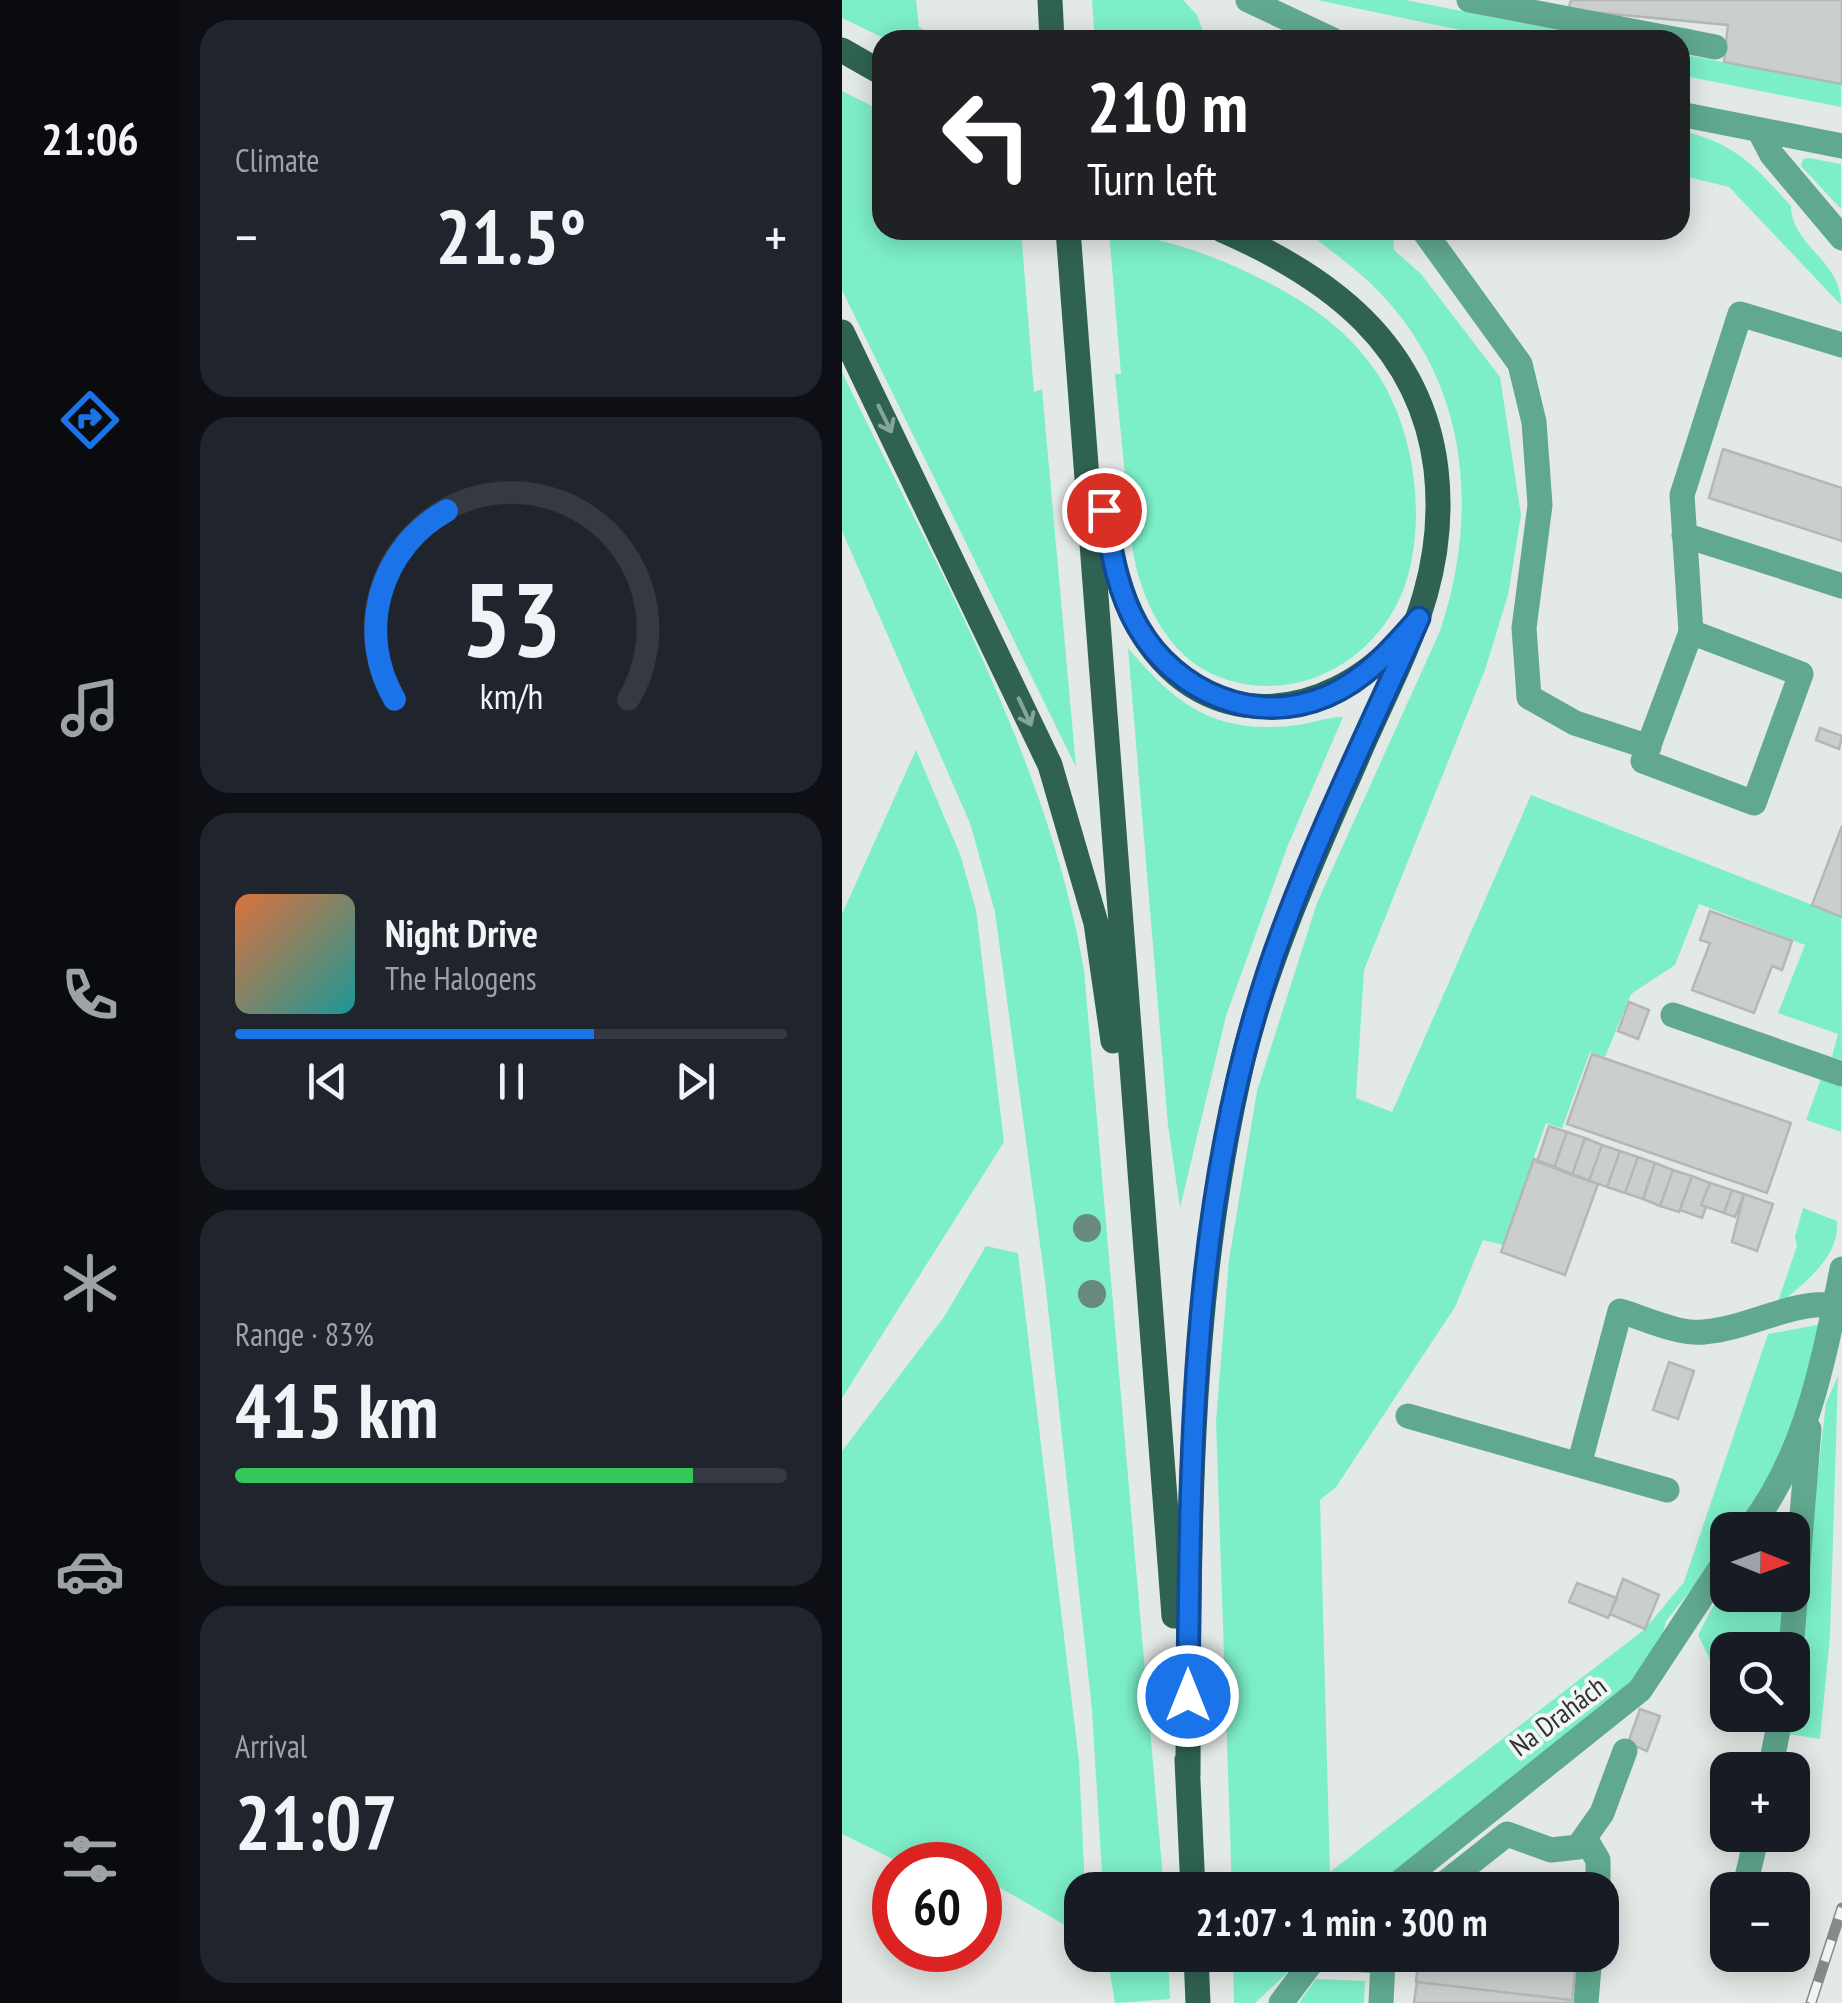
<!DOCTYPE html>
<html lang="en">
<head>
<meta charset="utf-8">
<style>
  body { margin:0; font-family:"PT Sans Narrow",sans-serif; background:#20242c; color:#f1f3f6; height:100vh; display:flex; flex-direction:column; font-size:38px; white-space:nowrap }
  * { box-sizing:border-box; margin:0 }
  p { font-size:32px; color:#9ea1a6 }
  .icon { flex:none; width:55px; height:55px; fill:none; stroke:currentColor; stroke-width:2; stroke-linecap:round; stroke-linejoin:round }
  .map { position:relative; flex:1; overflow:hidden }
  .details { display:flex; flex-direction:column; gap:20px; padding:20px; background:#0d0f14; width:662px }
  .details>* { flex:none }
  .hud { position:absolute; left:30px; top:30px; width:818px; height:210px; border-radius:30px; box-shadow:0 5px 25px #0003; background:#202124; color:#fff; overflow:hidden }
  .needle { width:65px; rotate:91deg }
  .tools { position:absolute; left:868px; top:1512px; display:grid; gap:20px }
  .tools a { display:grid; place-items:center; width:100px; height:100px; border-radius:20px; background:#171b24; box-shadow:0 5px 25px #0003; font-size:50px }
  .speed { position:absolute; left:30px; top:1842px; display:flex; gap:20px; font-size:50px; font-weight:700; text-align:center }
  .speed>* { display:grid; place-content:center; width:130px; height:130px; border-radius:50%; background:#171b24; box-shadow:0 5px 25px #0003; line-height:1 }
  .speed .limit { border:15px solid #d22; background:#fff; color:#111 }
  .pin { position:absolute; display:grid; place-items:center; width:85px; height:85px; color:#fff; margin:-42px; border:5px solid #fff; border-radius:50%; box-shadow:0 2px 10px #0007 }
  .me { position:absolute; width:110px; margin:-55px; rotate:0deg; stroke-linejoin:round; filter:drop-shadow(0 0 8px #0008) }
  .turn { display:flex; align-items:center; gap:35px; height:210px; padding:0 50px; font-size:45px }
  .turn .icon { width:130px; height:130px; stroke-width:2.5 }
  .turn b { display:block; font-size:70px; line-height:85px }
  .big { font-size:75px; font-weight:700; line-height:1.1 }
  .details .tile { flex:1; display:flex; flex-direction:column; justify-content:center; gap:15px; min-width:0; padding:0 35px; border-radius:30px; background:#20242c }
  .details .dial { align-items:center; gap:0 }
  .dial svg { height:260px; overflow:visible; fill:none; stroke:#363941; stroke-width:7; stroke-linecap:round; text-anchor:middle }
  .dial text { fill:#f1f3f6; stroke:none }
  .song { display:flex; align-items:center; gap:30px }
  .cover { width:120px; height:120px; border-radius:15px; background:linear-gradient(135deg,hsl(20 70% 55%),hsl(180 70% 35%)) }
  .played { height:10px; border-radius:5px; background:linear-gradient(90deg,#1a73e8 65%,#363941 65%) }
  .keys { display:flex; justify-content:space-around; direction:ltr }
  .heat { display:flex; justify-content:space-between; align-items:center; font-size:55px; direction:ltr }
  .charge { height:15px; border-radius:8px; background:linear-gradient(90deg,#34c759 83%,#363941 0) }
  .trip { position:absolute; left:222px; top:1872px; width:555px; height:100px; border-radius:30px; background:#171b24; box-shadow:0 5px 25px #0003; font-weight:700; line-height:100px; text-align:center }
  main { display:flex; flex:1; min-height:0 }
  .tabs { display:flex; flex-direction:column; width:180px; justify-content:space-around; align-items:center; background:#090b0e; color:#9ea1a6 }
  .tabs .icon { width:70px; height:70px }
  .tabs .selected { color:#1a73e8 }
  .tabs b { font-size:45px; color:#f1f3f6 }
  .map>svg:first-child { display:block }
  .green { fill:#7defc8 }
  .building { fill:#cacfcd; stroke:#b3b8b6; stroke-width:2.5 }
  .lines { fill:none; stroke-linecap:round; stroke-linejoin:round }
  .minor { stroke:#60a88f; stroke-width:25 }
  .major { stroke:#2f6251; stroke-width:25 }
  .rail-casing { stroke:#868a88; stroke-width:11 }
  .rail { stroke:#f1f6f4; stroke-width:8; stroke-dasharray:22; stroke-linecap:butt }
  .tree { fill:#67897f }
  .oneway { stroke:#86a59a }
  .route-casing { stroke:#114b97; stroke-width:25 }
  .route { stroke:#1a73e8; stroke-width:18 }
  .labels { text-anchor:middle; stroke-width:8; stroke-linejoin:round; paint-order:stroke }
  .street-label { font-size:28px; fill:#303232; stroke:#f1f6f4 }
</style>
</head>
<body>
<main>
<nav class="tabs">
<b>21:06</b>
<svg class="icon selected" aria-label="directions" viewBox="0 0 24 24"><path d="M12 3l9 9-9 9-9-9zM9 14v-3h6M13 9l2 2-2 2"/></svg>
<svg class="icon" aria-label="music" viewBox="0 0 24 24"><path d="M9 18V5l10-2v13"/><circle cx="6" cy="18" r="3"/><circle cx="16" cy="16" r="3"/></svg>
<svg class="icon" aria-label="phone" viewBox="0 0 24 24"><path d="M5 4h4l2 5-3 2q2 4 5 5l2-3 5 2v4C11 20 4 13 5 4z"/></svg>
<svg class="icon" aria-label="climate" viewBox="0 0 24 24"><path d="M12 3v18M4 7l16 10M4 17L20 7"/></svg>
<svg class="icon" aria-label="car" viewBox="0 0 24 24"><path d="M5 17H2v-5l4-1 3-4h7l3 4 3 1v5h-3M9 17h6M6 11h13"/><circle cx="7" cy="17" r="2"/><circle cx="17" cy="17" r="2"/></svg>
<svg class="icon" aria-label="filters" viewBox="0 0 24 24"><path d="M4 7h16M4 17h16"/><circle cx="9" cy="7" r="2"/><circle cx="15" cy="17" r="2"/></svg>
</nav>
<section class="details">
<div class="tile"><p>Climate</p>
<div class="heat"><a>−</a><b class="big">21.5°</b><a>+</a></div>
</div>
<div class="tile dial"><svg viewBox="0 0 100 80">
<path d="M14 69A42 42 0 1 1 86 69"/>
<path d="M14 69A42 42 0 0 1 30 11" stroke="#1a73e8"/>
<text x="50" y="56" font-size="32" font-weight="700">53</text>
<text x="50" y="72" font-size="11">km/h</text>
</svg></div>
<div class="tile">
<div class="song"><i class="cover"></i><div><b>Night Drive</b><p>The Halogens</p></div></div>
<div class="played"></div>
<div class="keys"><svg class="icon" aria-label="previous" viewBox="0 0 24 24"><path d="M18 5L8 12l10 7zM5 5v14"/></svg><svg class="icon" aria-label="pause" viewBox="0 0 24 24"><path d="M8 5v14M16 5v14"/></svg><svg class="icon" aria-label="next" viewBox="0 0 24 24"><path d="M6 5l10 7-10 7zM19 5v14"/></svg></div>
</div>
<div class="tile"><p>Range · 83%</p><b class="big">415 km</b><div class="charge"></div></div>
<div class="tile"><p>Arrival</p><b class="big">21:07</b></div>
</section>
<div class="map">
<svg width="1000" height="2003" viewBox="0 0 1000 2003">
  <rect width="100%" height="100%" fill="#e3e9e6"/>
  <!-- green -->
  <path class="green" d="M0,0H74L77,27L101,40H46L0,18Z
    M250,0H341L355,15L364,40H253Z
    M475,0H563L768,40H666Z
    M838,54L999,84V107L838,75Z
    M0,91L40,111V230H179L192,392L200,389L234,767L0,290Z
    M838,130C894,144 911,164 949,206C950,247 1000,260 999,305L887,187L838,175Z
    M967,158L999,164V209L959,166L961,159Z
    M464,230H551L552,250L579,274L658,377L679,515L666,595L643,670L522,970L514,1098L550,1112L689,795L999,916L1000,1060L990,1057L996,1034L936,1013L963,945L857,904L833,965L789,994L763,1057L748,1052L720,1128L704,1123L661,1245L641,1240L613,1307L494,1487L478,1500L488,1872L803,1629L842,1582L926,1334L980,1324L963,1394L929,1486L896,1530H885V1545L824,1621L817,1649L803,1672L531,1890H390L374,1421L387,1260L415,1091L475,903L598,631C637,515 627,387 540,295C517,270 489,252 464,230Z
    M267,232C315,236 362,252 405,272C457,297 502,324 535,373C571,428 583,508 567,572C546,654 461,707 380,678C326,659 298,599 290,546L273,374H279Z
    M0,372C94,567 205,755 242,970L322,1890H261L250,1710L203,1281L153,912L128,823L0,531Z
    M286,648C334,704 370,733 447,726C465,725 483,717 501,717L446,845L384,1016L338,1208L326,1125Z
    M74,750L118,854L134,910L162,1142L0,1398V914Z
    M979,1079L999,1086V1132L964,1120Z
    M961,1208L995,1221C998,1259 960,1284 934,1307L955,1246L953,1237Z
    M144,1246L176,1253L237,1761L243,1890L240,1935L138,1876V1865L61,1864L0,1834V1451L102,1317Z
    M996,1376L988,1636L978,1739L946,1734L984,1403Z
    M885,1580V1595H947L938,1650H885V1676L872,1668L856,1635Z
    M265,1955H326L328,1999L273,2003Z
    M391,1955H464L413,2003H392Z
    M474,1979L523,1981L522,2003H457Z"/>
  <!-- building -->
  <path class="building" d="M729,0H1000V84L882,62L886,25L726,10Z
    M881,449L1000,488V541L867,498Z
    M978,728L1000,736L997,749L974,740Z
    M1000,826V917L970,905Z
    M868,911L950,941L940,970L930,966L912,1013L850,990L868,943L858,940Z
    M787,1002L807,1010L796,1039L776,1031Z
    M750,1054L949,1123L925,1193L725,1124Z
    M707,1126L725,1132L712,1168L695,1162Z
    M725,1132L743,1138L730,1175L712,1168Z
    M743,1138L760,1145L747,1181L730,1175Z
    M760,1145L778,1151L765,1187L747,1181Z
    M778,1151L796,1157L783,1193L765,1187Z
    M796,1157L813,1163L801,1199L783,1193Z
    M692,1159L756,1184L723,1275L659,1252Z
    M813,1163L831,1170L818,1206L801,1199Z
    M831,1170L850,1176L837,1212L818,1206Z
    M850,1176L868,1183L859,1205L864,1207L860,1218L838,1210Z
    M868,1183L890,1190L882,1213L859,1205Z
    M890,1190L902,1194L893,1217L882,1213Z
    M902,1194L931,1204L915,1251L890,1242Z
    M827,1362L852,1371L836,1419L811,1410Z
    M781,1579L817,1595L803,1629L768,1614Z
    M735,1583L775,1598L766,1618L727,1602Z
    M798,1709L818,1716L805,1751L786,1743Z
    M666,1877L714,1883L713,1890H664Z
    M715,1878L743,1881L742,1890H713Z
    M577,1955H735L730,2000L574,1982Z
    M575,1982L730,2000L729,2003H572Z"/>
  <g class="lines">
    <!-- minor -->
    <path class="minor" d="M406,0L491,40
      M627,0L837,40
      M838,40L873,47
      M838,114L1000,146
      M917,130L930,155L1000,238
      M581,230L678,364L692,422L698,505L682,628L687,697L733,723L807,747
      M842,535L1000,586
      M849,632L959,674L912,803L801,761L849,632L840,495L898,314L1000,345
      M831,1015L1000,1074
      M566,1416L737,1465L778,1311C802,1318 837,1335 862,1332C908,1328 948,1301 992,1305
      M737,1465L825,1490
      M906,1530C964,1457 982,1359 1000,1269
      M949,1650L967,1429
      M928,1770L939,1715
      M744,1840L756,1860V1890
      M548,1890L798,1690L885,1558
      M594,1890L665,1834L709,1850L736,1847L760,1813L783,1751
      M902,1890L915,1835
      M473,1957L541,1961L542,1955
      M439,2003L475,1955
      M539,2003L541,1961
      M744,2003L748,1955"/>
    <!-- major -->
    <path class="major" d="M208,0L210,40
      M0,50L40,73
      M226,230L332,1616
      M0,332L208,765L254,923L271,1041
      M261,506C269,546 274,587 294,623C356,738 483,726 561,637
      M345,1760L351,1890
      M346,1775C347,1534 345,1295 401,1059C427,954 472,857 515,758C558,658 607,583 594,469C579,345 488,277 380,230
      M354,1955L356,2003"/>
    <!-- rail casing -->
    <g class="rail-casing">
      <path id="rail" d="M969,2003L1000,1908"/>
    </g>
    <!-- rail -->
    <use href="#rail" class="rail"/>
  </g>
  <!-- trees -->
  <g class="tree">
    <circle cx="245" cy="1228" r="14"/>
    <circle cx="250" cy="1294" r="14"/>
  </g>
  <!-- one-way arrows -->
  <defs><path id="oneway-shaft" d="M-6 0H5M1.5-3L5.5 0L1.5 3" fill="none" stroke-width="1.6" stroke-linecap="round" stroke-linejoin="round" transform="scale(2.5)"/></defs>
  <g class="oneway">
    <use href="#oneway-shaft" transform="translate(43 419) rotate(64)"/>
    <use href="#oneway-shaft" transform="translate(183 712) rotate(65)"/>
  </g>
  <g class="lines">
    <!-- route casing -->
    <g class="route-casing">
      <path id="route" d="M262,510C269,550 275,591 296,627C334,692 413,727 485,696C523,680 550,649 577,618C532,719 482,820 443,924C349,1170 348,1438 346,1696"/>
    </g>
    <!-- route -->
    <use href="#route" class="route"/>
  </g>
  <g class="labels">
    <!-- street labels -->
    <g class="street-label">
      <text transform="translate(716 1716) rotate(-37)" y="10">Na Drahách</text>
    </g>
  </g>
</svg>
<div class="tools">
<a><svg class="needle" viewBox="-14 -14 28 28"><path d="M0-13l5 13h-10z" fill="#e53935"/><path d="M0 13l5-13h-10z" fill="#9ea1a6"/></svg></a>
<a><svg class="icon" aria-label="search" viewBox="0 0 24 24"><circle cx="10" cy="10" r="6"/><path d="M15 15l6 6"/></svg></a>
<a>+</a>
<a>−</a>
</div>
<div class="speed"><div class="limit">60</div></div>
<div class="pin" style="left:262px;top:510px;background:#d93025"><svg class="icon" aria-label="arrive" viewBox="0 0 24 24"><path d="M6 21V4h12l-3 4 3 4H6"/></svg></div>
<svg class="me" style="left:346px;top:1696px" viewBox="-20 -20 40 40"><circle r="17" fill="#1a73e8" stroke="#fff" stroke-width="3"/><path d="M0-11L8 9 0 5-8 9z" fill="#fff"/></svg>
<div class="trip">21:07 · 1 min · 300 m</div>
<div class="hud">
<div class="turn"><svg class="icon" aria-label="left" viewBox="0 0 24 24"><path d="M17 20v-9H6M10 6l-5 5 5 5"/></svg><div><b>210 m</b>Turn left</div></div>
</div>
</div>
</main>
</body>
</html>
